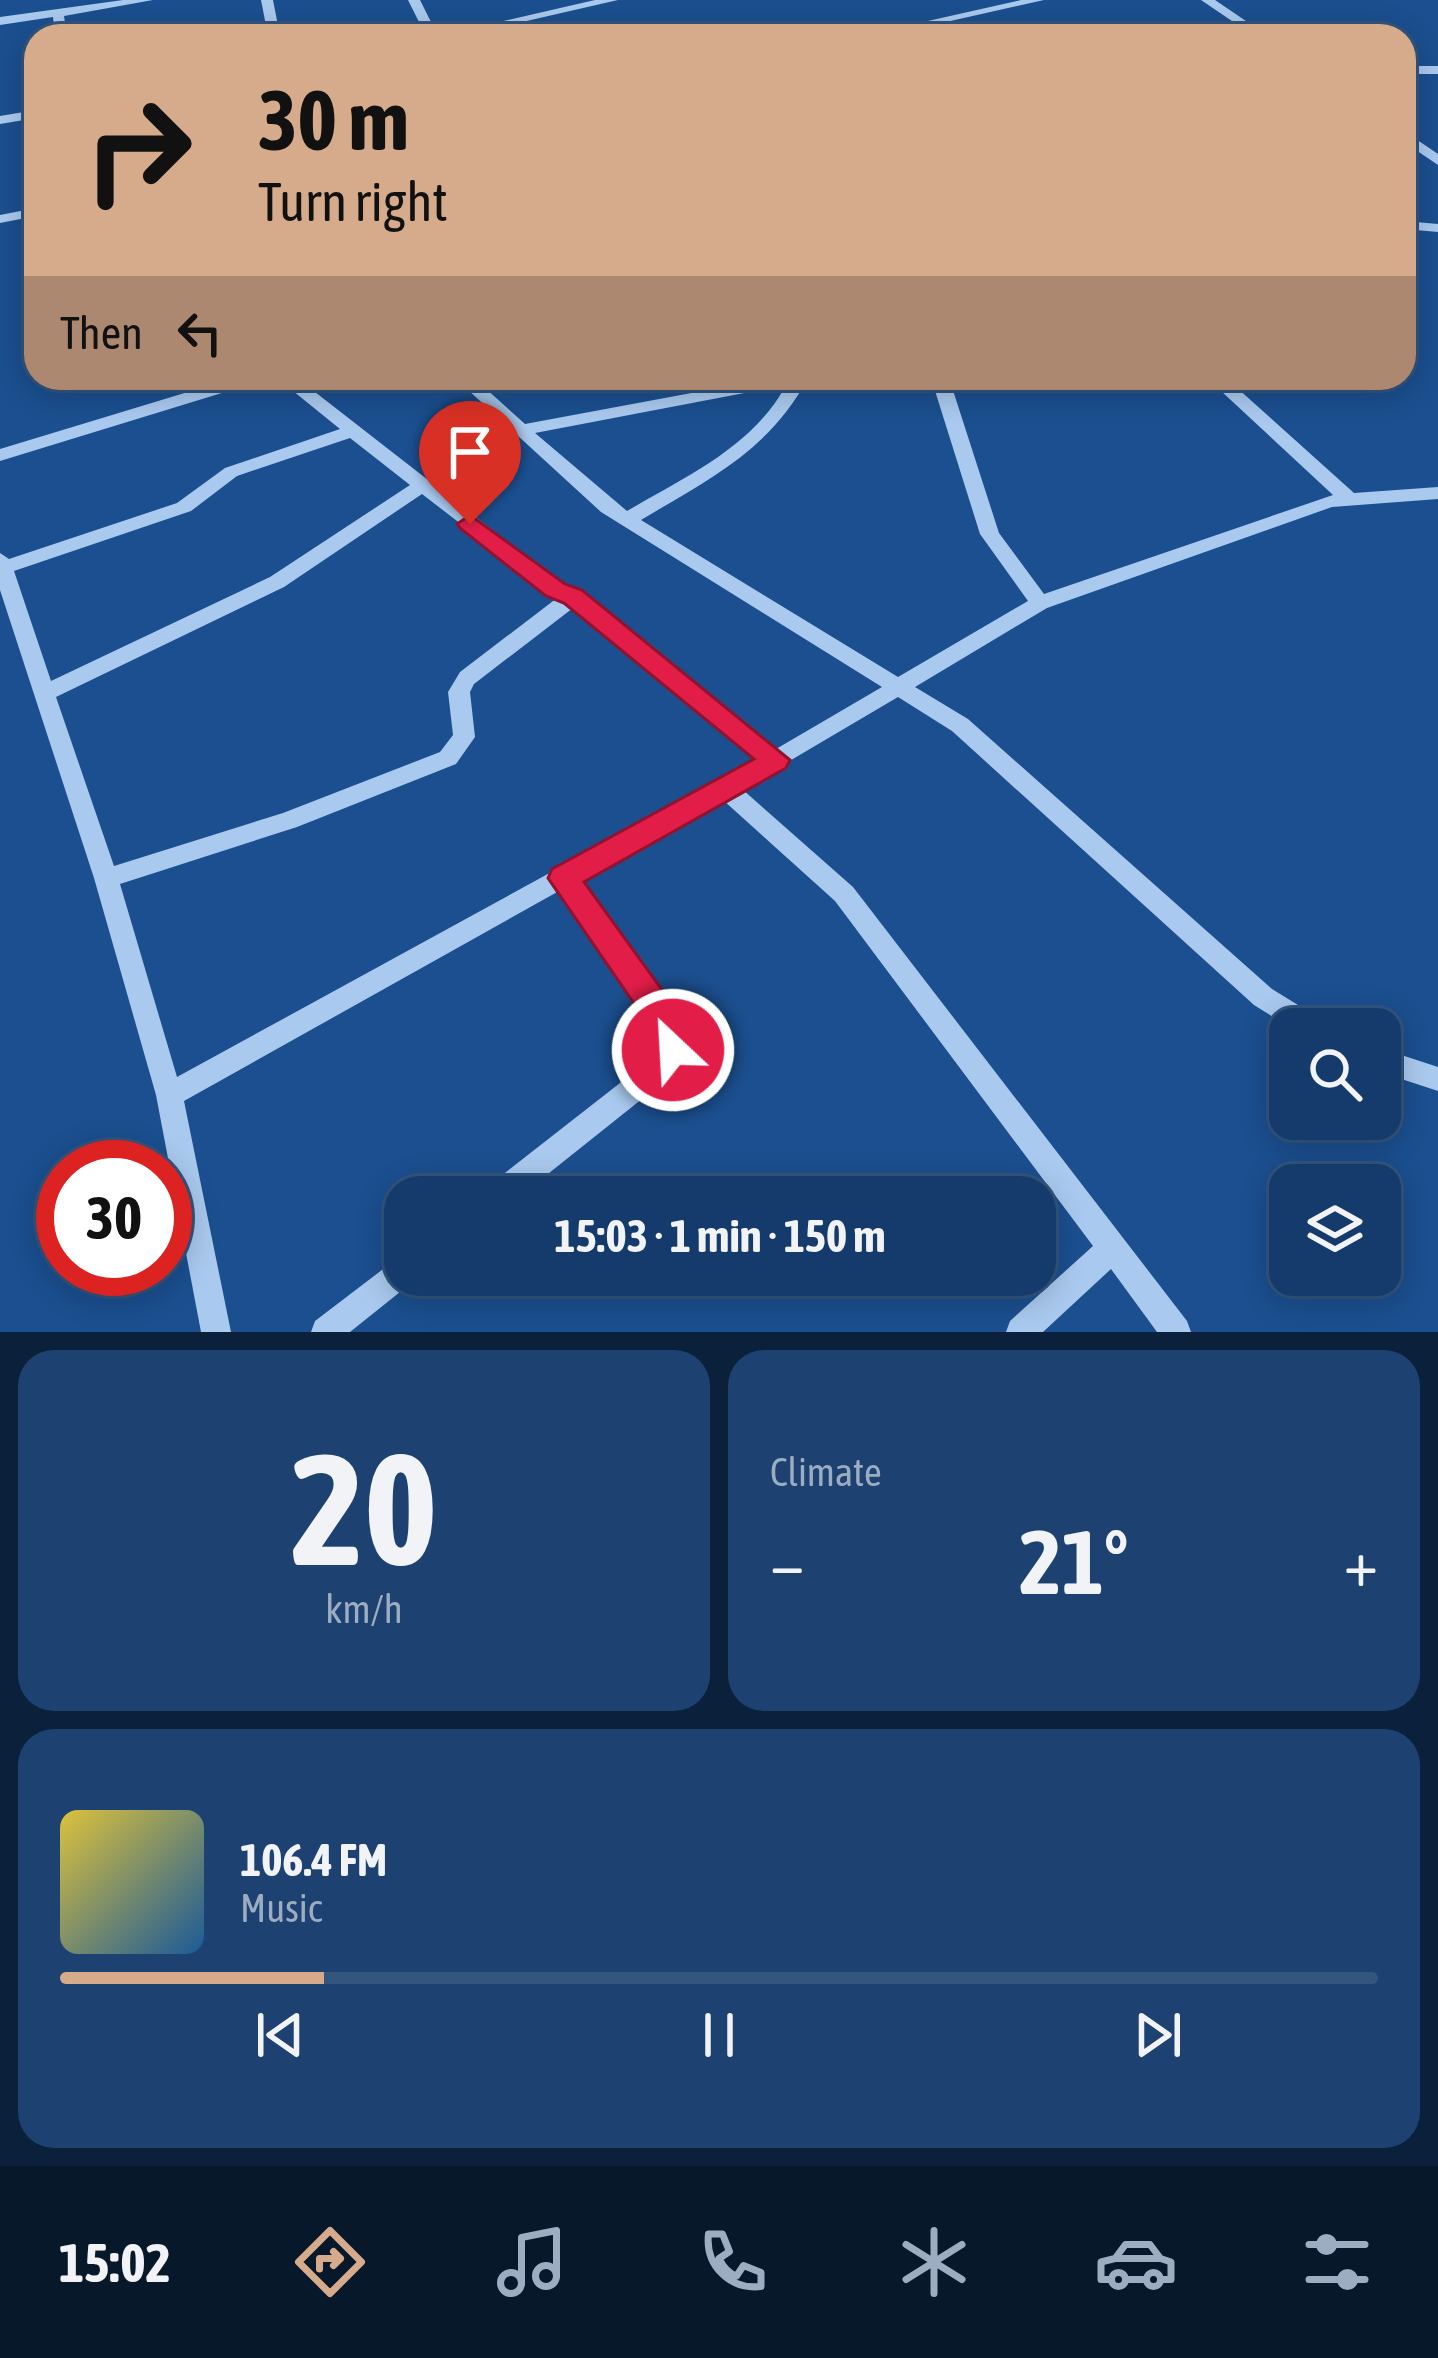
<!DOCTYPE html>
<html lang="en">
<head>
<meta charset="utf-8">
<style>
  body { margin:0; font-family:"Asap Condensed",sans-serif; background:#1d4271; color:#f1f3f6; height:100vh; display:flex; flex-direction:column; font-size:45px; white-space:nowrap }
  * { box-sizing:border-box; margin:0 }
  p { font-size:39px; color:#9dadc1 }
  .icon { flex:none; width:66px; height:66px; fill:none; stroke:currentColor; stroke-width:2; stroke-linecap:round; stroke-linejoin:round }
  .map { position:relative; height:1332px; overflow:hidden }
  .sheet { display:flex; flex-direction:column; gap:18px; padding:18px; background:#0b203b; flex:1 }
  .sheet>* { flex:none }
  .top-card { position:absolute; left:24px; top:24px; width:1392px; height:366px; border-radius:36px; box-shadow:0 6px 30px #0003,0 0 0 3px #33557e; background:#d6ab8b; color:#111; overflow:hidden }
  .buttons { position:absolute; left:1269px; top:1008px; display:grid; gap:24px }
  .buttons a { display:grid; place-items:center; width:132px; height:132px; border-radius:24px; background:#143b6b; box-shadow:0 6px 30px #0003,0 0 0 3px #33557e; font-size:60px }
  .speed { position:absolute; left:36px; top:1140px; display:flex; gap:24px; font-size:60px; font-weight:700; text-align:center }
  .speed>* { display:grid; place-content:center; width:156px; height:156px; border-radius:50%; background:#143b6b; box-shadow:0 6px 30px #0003,0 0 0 3px #33557e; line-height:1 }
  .speed .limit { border:18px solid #d22; background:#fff; color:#111 }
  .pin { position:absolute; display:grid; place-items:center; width:102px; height:102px; color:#fff; margin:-123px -51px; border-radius:50% 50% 50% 0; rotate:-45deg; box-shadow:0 0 12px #0007 }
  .pin .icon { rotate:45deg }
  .me { position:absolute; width:132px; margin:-66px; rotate:335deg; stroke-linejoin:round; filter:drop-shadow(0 0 9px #0008) }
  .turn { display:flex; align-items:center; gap:42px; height:252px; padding:0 36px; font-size:54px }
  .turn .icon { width:156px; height:156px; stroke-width:2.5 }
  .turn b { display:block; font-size:84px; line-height:102px }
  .then { display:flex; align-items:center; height:114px; padding:0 36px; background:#0003; gap:24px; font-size:45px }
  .big { font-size:90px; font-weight:700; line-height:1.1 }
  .sheet .widget { flex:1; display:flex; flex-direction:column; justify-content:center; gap:18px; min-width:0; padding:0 42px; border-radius:36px; background:#1d4271 }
  .sheet .dial { align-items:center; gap:0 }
  .dial b { font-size:156px; line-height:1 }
  .song { display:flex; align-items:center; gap:36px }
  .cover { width:144px; height:144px; border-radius:18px; background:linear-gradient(135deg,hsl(50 70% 55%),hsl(210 70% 35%)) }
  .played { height:12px; border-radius:6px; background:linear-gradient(90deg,#d6ab8b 20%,#33557e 20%) }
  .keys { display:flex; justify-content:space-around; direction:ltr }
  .heat { display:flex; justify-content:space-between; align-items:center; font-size:66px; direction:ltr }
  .sheet .tiles { flex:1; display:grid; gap:18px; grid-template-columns:1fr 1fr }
  .widget:last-child { grid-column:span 2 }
  .trip { position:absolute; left:384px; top:1176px; width:672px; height:120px; border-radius:36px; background:#143b6b; box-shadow:0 6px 30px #0003,0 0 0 3px #33557e; font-weight:700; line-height:120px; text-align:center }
  .tab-bar { display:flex; height:192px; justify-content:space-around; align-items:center; background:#08182b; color:#9dadc1 }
  .tab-bar .icon { width:84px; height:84px }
  .tab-bar .on { color:#d6ab8b }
  .tab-bar b { font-size:54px; color:#f1f3f6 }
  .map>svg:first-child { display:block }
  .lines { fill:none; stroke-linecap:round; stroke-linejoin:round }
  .minor { fill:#a9c9ee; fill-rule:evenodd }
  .route { fill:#e11d48; stroke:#92132f; stroke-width:3 }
</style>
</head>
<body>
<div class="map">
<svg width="1438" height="1332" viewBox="0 0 1438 1332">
  <rect width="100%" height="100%" fill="#1b4f8f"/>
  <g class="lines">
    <!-- minor -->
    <path class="minor" d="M123,0H153L64,16L67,36H55L53,17L0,25V17Z
      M261,0H273L280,36H268Z
      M408,0H420L438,36L595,0H618L461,36H426Z
      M1021,0H1044L884,36H861Z
      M1201,0H1215L1268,36H1254Z
      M1404,66H1438V74H1404Z
      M36,110V118L0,124V116Z
      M1404,131L1438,154V165L1404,142Z
      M36,208V216L0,223V215Z
      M1404,221L1438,224V232L1404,229Z
      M234,378H261L258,382L0,461V449Z
      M277,378H297L563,585L580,592L776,749L882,687L601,512L455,378H474L525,424L772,378H808C769,451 709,479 641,520L898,677L1028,601L980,534L931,378H949L999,533L1044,594L1333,495L1207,378H1226L1354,493L1438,487V499L1332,507L1047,608L915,687L968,719L1272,989L1324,1021L1328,1029H1292L1254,1005L952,731L898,697L742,789L853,887L1187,1321L1191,1332H1157L1111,1269L1043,1332H1006L1010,1321L1093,1246L835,901L723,800L578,880L687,1034L672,1075L519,1197H483L487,1187L652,1058L660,1036L559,891L184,1101L231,1332H201L156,1095L94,878L0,590V553L9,559L177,503L225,468L340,429ZM786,385C753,447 685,477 627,511L535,433ZM350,438L410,485L270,577L51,681L14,571L191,511L237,476ZM422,494L557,598L460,672L448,692L453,735L440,752L283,813L114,866L56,697L284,587ZM573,608L758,759L177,1077L120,884L297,827L456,764L475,737L470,692L474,684Z
      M1380,1048L1438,1067V1091L1380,1072Z
      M405,1255V1275H418L415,1280L350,1332H311L315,1321L395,1260Z"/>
  </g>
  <!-- route -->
  <path class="route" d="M470,515L565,584L582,590L790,760L786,768L584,882L686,1023L691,1034L685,1061L673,1066L661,1061L657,1037L548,878L552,869L754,759L564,603L546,596L461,529L457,524Z"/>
</svg>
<div class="buttons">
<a><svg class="icon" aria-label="search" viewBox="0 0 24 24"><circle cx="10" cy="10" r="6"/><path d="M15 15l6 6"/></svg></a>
<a><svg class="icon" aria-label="layers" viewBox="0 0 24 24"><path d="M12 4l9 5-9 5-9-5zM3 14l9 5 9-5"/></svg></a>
</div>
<div class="speed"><div class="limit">30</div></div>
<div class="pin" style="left:470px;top:524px;background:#d93025"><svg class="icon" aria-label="arrive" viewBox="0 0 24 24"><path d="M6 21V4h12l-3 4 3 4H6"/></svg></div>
<svg class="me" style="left:673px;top:1050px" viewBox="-20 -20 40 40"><circle r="17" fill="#e11d48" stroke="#fff" stroke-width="3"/><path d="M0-11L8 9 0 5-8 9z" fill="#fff"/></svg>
<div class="trip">15:03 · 1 min · 150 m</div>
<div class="top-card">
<div class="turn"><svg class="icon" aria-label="right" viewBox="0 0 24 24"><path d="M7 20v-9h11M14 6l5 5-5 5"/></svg><div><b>30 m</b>Turn right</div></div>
<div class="then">Then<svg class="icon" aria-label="left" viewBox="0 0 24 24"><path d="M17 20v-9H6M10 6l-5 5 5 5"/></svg></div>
</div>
</div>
<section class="sheet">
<div class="tiles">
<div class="widget dial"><b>20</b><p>km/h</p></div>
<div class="widget"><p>Climate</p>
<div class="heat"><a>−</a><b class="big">21°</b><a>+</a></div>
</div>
<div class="widget">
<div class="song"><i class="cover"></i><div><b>106.4 FM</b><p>Music</p></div></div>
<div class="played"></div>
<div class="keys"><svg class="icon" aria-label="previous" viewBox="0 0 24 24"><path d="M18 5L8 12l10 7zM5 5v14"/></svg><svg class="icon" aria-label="pause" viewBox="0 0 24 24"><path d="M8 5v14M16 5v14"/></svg><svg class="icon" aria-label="next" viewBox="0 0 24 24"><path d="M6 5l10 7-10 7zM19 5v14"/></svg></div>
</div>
</div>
</section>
<nav class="tab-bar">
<b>15:02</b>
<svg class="icon on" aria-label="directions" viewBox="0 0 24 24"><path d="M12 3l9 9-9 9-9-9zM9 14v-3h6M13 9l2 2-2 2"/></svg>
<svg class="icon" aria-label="music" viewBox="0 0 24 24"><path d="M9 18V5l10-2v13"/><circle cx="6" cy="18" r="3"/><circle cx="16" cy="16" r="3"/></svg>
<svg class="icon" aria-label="phone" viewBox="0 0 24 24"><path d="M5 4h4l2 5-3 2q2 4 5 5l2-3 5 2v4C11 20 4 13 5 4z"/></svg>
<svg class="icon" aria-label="climate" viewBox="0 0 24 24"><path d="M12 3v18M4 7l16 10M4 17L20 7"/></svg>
<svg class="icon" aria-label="car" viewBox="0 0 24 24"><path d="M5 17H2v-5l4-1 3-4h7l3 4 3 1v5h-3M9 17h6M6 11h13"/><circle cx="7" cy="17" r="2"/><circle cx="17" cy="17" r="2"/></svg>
<svg class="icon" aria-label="filters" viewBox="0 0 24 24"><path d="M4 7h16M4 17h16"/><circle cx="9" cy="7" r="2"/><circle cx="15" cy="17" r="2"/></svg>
</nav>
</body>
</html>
